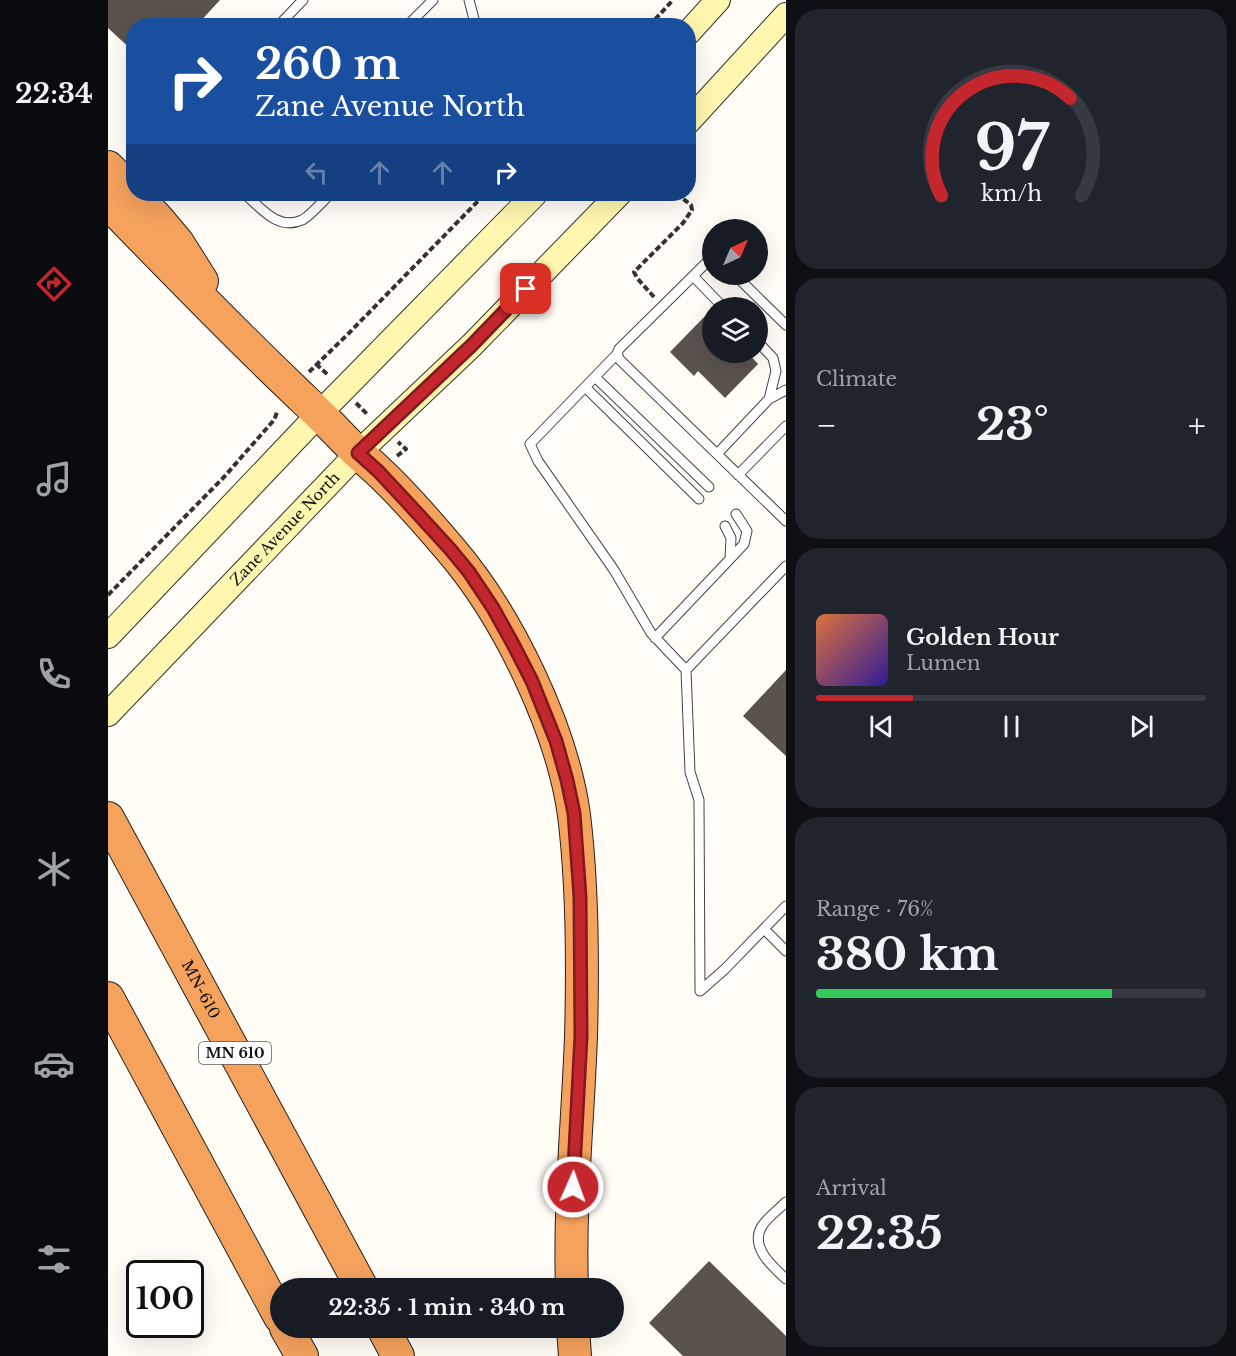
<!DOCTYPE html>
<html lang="en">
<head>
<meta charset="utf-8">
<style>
  body { margin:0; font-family:"Libre Baskerville",serif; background:#20242c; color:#f1f3f6; height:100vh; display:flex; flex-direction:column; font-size:22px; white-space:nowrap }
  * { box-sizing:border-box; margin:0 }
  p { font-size:20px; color:#9ea1a6 }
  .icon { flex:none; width:33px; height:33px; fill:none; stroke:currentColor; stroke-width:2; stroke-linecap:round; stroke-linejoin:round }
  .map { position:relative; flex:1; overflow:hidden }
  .sheet { display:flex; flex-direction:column; gap:9px; padding:9px; background:#0d0f14; width:450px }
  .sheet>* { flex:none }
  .guide { position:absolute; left:18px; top:18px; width:570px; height:183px; border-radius:24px; box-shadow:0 6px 24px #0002; background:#1a4fa0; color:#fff; overflow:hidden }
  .needle { width:39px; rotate:44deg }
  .fabs { position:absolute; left:594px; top:219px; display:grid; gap:12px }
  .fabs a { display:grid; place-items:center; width:66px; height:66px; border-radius:50%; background:#171b24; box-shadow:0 6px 24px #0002; font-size:30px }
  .speed { position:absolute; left:18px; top:1260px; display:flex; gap:12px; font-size:30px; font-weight:700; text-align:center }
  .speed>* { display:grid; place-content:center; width:78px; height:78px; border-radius:50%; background:#171b24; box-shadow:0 6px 24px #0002; line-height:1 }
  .speed .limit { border:3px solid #111; border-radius:9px; background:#fff; color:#111 }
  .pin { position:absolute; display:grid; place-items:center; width:51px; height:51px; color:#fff; margin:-26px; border-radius:12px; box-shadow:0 3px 9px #0006 }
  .me { position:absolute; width:66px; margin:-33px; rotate:2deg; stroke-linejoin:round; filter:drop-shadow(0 0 4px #0008) }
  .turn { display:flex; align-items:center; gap:21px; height:126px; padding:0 30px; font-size:27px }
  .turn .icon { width:78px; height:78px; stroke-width:2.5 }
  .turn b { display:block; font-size:42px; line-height:51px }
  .lanes { display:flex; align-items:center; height:57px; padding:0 30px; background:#0003; justify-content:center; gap:30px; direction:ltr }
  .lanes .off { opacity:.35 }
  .big { font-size:45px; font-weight:700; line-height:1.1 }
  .sheet .widget { flex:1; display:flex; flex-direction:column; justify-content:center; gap:9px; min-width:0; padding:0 21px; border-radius:24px; background:#20242c }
  .sheet .dial { align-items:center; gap:0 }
  .dial svg { height:156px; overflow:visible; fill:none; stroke:#363941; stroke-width:7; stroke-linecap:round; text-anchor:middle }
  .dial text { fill:#f1f3f6; stroke:none }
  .song { display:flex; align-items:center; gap:18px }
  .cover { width:72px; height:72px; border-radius:9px; background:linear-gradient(135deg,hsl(20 70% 55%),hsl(250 70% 35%)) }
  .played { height:6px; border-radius:3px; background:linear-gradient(90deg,#c4262e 25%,#363941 25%) }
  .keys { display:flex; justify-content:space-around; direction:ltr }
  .heat { display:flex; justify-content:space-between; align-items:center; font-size:33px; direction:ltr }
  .charge { height:9px; border-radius:4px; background:linear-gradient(90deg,#34c759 76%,#363941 0) }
  .trip { position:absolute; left:162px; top:1278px; width:354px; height:60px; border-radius:30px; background:#171b24; box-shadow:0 6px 24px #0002; font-weight:700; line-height:60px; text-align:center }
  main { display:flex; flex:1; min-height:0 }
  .dock { display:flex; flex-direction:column; width:108px; justify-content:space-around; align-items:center; background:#090b0e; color:#9ea1a6 }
  .dock .icon { width:42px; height:42px }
  .dock .selected { color:#c4262e }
  .dock b { font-size:27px; color:#f1f3f6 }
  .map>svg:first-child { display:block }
  .building { fill:#5a524d }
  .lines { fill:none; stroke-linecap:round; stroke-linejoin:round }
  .lane-casing { stroke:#444; stroke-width:11 }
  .secondary-casing { stroke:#333; stroke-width:26 }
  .highway-casing { stroke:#222; stroke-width:34 }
  .path { stroke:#333; stroke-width:4; stroke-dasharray:6 3; stroke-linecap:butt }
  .lane { stroke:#fff; stroke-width:9 }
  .secondary { stroke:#fff6b0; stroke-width:24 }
  .highway { stroke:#f5a25d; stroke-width:32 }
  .route-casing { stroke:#7f191e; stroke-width:15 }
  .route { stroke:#c4262e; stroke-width:10 }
  .labels { text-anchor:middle; stroke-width:6; stroke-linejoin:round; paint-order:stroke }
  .shield { fill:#fff; stroke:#585858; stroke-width:1.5 }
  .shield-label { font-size:14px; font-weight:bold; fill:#111 }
  .street-label { font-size:15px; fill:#111; stroke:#fff }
</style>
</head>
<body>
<main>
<nav class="dock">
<b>22:34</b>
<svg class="icon selected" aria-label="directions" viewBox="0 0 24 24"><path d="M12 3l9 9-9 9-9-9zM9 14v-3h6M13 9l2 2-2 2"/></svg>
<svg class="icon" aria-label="music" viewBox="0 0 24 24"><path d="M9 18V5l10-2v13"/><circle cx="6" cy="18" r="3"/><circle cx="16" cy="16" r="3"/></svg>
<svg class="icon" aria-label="phone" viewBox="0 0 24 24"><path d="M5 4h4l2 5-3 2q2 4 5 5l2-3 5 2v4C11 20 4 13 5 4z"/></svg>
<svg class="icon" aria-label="climate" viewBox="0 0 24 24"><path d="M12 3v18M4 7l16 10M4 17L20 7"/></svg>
<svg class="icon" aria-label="car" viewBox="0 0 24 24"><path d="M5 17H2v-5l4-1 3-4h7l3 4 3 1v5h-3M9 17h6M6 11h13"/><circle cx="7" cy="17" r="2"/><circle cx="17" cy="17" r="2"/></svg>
<svg class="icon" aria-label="filters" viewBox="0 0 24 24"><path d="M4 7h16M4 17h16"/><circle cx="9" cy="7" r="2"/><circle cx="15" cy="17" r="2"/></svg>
</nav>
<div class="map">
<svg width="678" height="1356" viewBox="0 0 678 1356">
  <rect width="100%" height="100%" fill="#fffdf5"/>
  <!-- building -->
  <path class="building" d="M0,0H112L88,26H26V52L0,28Z
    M597,316L604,323V352H639L650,364L617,398L590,371L586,376L562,352Z
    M678,670V756L635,716Z
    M601,1261L678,1336V1356H575L541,1323Z"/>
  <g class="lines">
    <!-- lane casing -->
    <g class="lane-casing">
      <path id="lane" d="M361,0L366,19L365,26
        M170,26L195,0
        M299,26L325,0
        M137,194C153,208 170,231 194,220C201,217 216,200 222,194
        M604,260L600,261L585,276L511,349L509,354L512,360L678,521
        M626,274L678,325
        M585,276L616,308
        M650,342L665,358L668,371L661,399
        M509,354L422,444L430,461L506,570L543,633L578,670L678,566
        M487,377L601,487
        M477,387L591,499
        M609,454L661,399L678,390
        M630,475L678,426
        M622,559L636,544L639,531L628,514
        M547,638L622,559L623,538L617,526
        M578,670L582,772L591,800L592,991L617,969L678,906
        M656,929L678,951
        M678,1202C671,1209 660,1217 654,1226C641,1247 665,1267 678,1279"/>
    </g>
    <!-- secondary casing -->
    <g class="secondary-casing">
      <g id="secondary">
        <path d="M580,33L610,0"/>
        <path d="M580,122L678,15"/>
        <path d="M0,636L211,414L427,194"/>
        <path id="s1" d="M0,714L250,453L364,345L511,194"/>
      </g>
    </g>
    <!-- highway casing -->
    <g class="highway-casing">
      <g id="highway">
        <path d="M0,167L26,193"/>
        <path d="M26,194L49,218L70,243L94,281"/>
        <path d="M0,203C60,265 120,327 183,387C192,396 201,404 210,413C224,426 236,440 250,453C256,459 263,464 269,470C294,493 320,523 342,549C399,615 454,728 466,815C475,888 475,963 473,1036C470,1120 461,1204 464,1288"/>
        <path id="s2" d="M0,818L254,1288"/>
        <path d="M0,998L172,1317"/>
        <path d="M178,1328L194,1356"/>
        <path d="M275,1328L290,1356"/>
        <path d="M465,1328L467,1356"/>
      </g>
    </g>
    <!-- path -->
    <path class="path" d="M541,26L565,0
      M546,297L529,278L526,272L575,223L584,210L583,205L569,194
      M208,364L220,375
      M201,372L241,333L377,194
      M248,403L260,415
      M289,456L298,449L290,442
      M0,595L116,477L166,420L170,410"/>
    <!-- lane -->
    <use href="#lane" class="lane"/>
    <!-- secondary -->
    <use href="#secondary" class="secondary"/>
    <!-- highway -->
    <use href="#highway" class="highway"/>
  </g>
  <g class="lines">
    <!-- route casing -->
    <g class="route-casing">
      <path id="route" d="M418,289L364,345L250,453L270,471L299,502L342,549L361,572L385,608L405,644L424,681L448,741L459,780L466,813L472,897L473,1036L465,1187"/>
    </g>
    <!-- route -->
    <use href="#route" class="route"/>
  </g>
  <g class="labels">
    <!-- shield labels -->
    <rect class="shield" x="91" y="1042" width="72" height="22" rx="4.5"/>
    <g class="shield-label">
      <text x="127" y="1058">MN 610</text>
    </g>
    <!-- street labels -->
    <g class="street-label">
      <text dy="5" stroke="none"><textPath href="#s1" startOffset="256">Zane Avenue North</textPath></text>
      <text dy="5" stroke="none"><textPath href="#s2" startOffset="195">MN-610</textPath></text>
    </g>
  </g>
</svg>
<div class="fabs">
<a><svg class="needle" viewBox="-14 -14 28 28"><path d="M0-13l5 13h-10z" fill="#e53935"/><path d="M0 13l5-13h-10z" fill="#9ea1a6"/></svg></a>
<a><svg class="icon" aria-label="layers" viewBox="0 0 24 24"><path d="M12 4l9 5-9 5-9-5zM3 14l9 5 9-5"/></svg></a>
</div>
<div class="speed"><div class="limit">100</div></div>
<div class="pin" style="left:418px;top:289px;background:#d93025"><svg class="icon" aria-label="arrive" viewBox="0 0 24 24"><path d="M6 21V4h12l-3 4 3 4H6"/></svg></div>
<svg class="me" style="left:465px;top:1187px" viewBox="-20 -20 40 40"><circle r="17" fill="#c4262e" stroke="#fff" stroke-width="3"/><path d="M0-11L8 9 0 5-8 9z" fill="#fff"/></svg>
<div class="trip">22:35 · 1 min · 340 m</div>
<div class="guide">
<div class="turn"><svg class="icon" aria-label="right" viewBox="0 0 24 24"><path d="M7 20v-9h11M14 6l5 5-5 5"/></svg><div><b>260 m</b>Zane Avenue North</div></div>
<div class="lanes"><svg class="icon off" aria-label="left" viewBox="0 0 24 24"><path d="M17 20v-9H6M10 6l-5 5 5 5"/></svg><svg class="icon off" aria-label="ahead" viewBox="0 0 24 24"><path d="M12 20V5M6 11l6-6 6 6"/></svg><svg class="icon off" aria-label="ahead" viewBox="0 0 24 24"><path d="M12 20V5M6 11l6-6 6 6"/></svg><svg class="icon" aria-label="right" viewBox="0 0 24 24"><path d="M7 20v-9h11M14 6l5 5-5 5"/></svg></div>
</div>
</div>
<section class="sheet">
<div class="widget dial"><svg viewBox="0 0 100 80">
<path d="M14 69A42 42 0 1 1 86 69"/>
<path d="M14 69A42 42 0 0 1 80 19" stroke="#c4262e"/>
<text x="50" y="56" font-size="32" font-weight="700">97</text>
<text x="50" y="72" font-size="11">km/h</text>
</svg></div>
<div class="widget"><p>Climate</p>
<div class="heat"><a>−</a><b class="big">23°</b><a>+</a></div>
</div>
<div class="widget">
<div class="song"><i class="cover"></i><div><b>Golden Hour</b><p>Lumen</p></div></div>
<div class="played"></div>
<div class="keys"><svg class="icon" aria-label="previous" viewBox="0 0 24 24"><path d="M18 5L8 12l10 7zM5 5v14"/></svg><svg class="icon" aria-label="pause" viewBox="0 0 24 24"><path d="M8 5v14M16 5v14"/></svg><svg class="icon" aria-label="next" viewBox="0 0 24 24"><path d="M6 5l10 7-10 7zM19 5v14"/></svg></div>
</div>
<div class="widget"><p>Range · 76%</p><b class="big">380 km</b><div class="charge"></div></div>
<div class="widget"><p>Arrival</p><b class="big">22:35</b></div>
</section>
</main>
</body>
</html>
